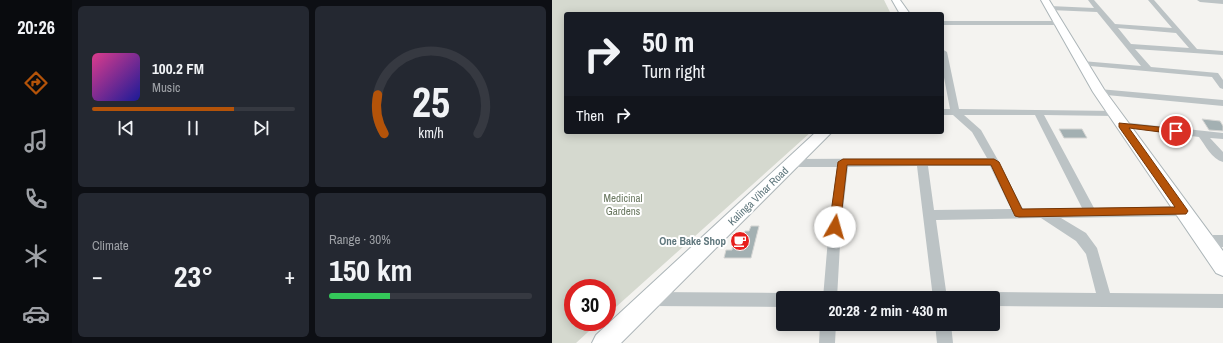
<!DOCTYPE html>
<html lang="en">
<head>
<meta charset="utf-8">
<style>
  body { margin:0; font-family:"Archivo Narrow",sans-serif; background:#242831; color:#f1f3f6; height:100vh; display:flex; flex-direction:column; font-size:15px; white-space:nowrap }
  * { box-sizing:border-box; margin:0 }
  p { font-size:13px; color:#9ea1a6 }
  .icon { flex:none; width:22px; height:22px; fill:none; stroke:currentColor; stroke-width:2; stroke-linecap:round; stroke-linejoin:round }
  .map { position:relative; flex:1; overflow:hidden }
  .drawer { display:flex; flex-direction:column; gap:6px; padding:6px; background:#0d0f14; width:480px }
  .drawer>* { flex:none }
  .top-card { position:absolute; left:12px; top:12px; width:380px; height:122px; border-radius:4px; box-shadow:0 2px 10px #0003; background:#171b24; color:#f1f3f6; overflow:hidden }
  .speed { position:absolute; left:12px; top:279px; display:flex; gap:8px; font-size:20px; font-weight:700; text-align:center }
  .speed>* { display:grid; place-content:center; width:52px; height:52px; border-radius:50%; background:#171b24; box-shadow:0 2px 10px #0003; line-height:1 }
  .speed .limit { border:6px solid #d22; background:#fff; color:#111 }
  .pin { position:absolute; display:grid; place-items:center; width:34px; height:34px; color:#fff; margin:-17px; border:2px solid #fff; border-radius:50%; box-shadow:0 1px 4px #0007 }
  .me { position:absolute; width:44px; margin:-22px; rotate:7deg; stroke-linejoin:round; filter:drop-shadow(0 0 3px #0008) }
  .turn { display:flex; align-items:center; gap:14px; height:84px; padding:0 12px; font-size:18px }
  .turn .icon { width:52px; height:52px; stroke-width:2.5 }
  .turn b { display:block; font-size:28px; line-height:34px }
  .then { display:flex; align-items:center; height:38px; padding:0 12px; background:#0003; gap:8px; font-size:15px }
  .big { font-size:30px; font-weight:800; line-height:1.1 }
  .drawer .card { flex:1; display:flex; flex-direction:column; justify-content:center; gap:6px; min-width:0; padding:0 14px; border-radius:6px; background:#242831 }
  .drawer .dial { align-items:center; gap:0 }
  .dial svg { height:104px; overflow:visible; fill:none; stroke:#363941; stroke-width:7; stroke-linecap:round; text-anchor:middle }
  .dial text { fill:#f1f3f6; stroke:none }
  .song { display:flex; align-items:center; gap:12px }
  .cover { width:48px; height:48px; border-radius:6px; background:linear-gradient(135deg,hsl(330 70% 55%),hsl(240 70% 35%)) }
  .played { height:4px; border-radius:2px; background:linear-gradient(90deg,#b45309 70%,#363941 70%) }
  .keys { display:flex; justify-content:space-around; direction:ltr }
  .heat { display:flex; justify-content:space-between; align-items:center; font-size:22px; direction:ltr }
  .charge { height:6px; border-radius:3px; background:linear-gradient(90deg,#34c759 30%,#363941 0) }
  .drawer .tiles { flex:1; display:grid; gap:6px; grid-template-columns:repeat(2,1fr) }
  .trip { position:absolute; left:224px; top:291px; width:224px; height:40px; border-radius:4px; background:#171b24; box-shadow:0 2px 10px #0003; font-weight:800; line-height:40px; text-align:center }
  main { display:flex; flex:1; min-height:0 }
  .dock { display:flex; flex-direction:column; width:72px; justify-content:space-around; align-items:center; background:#090b0e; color:#9ea1a6 }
  .dock .icon { width:28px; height:28px }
  .dock .current { color:#b45309 }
  .dock b { font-size:18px; color:#f1f3f6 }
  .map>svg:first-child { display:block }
  .green { fill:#d5d9cf }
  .building { fill:#a3b0b2; stroke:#d5d5d3 }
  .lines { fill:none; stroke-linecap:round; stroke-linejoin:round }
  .secondary-casing { stroke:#acb5b8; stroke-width:2 }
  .street { fill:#bcc3c5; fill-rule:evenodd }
  .secondary { fill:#fff; fill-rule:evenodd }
  .route { fill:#b45309; stroke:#753606 }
  .labels { text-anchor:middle; stroke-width:4; stroke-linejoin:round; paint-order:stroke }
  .street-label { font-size:11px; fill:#5e767c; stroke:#fff }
  .park-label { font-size:11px; fill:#6b7961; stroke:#fff }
  .poi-label { font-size:11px; font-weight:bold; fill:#5e767c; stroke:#fff; text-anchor:end }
</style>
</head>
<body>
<main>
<nav class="dock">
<b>20:26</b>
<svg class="icon current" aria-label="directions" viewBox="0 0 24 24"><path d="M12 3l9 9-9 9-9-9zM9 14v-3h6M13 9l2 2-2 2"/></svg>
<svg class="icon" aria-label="music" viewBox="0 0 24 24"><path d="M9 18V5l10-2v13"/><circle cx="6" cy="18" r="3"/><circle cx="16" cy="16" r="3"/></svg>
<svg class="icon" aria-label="phone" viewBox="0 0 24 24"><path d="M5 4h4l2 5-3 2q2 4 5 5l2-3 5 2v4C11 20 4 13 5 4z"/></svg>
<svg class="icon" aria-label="climate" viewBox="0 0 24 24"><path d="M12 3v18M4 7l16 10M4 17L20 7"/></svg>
<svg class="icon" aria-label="car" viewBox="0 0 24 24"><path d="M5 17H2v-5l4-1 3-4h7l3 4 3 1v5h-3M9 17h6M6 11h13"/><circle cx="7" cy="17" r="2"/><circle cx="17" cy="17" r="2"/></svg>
</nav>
<section class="drawer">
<div class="tiles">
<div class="card">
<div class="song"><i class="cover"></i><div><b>100.2 FM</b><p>Music</p></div></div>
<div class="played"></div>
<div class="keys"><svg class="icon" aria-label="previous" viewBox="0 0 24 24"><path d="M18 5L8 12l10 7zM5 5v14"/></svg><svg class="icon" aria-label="pause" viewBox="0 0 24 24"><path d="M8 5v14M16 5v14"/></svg><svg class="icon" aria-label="next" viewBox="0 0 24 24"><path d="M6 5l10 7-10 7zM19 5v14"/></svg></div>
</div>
<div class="card dial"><svg viewBox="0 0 100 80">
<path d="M14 69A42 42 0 1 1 86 69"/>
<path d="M14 69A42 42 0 0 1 9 39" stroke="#b45309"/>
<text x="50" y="56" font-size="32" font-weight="700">25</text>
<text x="50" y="72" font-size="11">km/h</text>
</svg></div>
<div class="card"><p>Climate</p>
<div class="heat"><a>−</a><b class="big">23°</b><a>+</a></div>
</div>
<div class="card"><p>Range · 30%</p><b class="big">150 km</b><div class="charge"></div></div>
</div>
</section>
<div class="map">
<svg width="671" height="343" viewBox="0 0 671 343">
  <rect width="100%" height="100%" fill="#f4f3f0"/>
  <!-- green -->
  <path class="green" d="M0,0H332L339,14H14V132H259L55,315V288H21V322H47L24,343H0Z"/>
  <!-- building -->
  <path class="building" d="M650,119L668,121L671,126V131L657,130Z
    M507,129H530L535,138H512Z
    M199,226H207L199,258H172L174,250H180L181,243H184L186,237H191L193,231H197Z"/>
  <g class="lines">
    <!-- secondary casing -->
    <g class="secondary-casing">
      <path id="secondary" d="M340,0H348L358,14H348Z
        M489,0H497L553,91L671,251V276L664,273L541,92Z
        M264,132H280L69,343H40L44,335Z"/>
    </g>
    <!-- street -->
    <path class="street" d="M536,0H542L563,24L620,28L596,0H602L645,49L671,51V55L583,49L599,67L666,73L671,80V89L668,88L660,77L527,65V61H530L589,66L545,12L498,10L495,8L498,6L542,8ZM566,28L624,33L637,48L579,44Z
      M645,0H671V4L648,2Z
      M390,21H507L510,23L507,25H390Z
      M390,49L395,52L407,109L565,111L567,113L562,116L492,115L542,208L631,206L635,208L637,211L635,214L631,216L509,218L534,233L545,248L558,293L671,294V308L441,306V298H434L436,294L441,292L544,293L534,254L524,241L489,218L384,220L395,298H381L365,166L296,167L289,227L285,298H271L277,227L285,167H241L237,166L236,163L237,160L241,159L435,158L420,132L401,115H390V109H398L390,67ZM412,115H483L530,208L471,209L447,162L429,130ZM376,166H438L459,209L382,210Z
      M547,89L671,100V106L544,94L543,92Z
      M570,122L671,133V139L658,138L671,152V162C660,159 653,145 647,137L567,127L565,125L567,123Z
      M652,235H671V247H652L647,245L645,241L647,237Z
      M98,292L231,293L236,295L238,298H231V307L98,306L93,304L91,299L93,294Z
      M268,324H284L283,343H267Z
      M383,324H399L401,343H385Z"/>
    <!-- secondary -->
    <use href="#secondary" class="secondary"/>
  </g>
  <!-- route -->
  <path class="route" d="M567,123L627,129V133L624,134L577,128L634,208L636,211L634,214L467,217L463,216L439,165H295L288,227L286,230L283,231L279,230L277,227L286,162L291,159H442L447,162L470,209L623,207L567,127Z"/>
  <!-- icons -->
  <defs>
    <g id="cafe-disc" transform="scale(1)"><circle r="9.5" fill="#e61f1d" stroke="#fff"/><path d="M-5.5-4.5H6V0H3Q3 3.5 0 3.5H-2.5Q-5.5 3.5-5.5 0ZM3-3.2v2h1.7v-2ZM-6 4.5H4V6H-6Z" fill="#fff"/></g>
  </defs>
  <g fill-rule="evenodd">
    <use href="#cafe-disc" x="188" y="241"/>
  </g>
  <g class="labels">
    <!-- street labels -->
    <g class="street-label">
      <text transform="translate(206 196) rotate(-44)" y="4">Kalinga Vihar Road</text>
    </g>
    <!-- park labels -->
    <g class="park-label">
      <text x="71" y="202">Medicinal<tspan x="71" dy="13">Gardens</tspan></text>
    </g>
    <!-- poi labels -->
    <g class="poi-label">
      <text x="174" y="245">One Bake Shop</text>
    </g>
  </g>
</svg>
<div class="speed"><div class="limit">30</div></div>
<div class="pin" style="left:624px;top:131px;background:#d93025"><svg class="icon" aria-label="arrive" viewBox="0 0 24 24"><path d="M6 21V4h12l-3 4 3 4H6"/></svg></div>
<svg class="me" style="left:283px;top:227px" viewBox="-20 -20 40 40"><circle r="19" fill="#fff"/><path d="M0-13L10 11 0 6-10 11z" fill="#b45309"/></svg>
<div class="trip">20:28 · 2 min · 430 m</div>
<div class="top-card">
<div class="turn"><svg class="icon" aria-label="right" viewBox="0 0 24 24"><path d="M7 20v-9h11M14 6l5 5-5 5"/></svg><div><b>50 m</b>Turn right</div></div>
<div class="then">Then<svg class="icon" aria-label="right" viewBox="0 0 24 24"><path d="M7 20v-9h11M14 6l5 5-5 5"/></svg></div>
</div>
</div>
</main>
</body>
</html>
